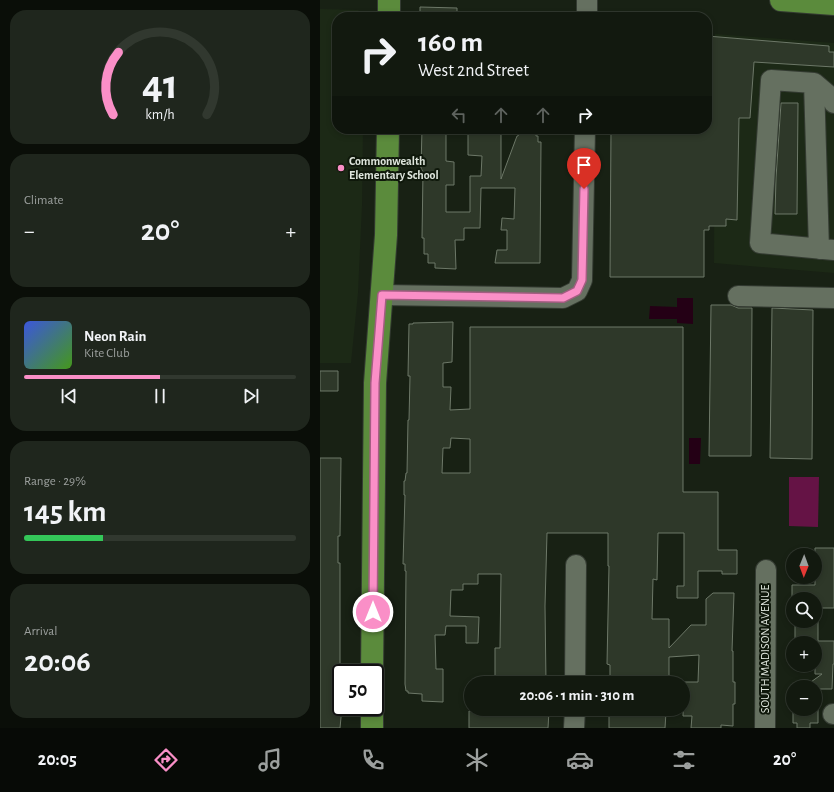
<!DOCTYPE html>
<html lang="en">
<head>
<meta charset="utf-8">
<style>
  body { margin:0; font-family:"Alegreya Sans",sans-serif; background:#1f261d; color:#f1f3f6; height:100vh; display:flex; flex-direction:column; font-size:15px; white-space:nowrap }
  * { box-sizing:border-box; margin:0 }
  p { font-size:13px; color:#9ca09e }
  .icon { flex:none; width:22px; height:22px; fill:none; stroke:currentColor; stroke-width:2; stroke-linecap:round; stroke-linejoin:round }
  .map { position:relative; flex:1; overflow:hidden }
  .panel { display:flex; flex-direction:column; gap:10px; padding:10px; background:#0a0e08; width:320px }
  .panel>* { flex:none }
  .banner { position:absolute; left:12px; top:12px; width:380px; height:122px; border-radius:16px; box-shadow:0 2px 6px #0003,0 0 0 1px #31382f; background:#12190f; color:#f1f3f6; overflow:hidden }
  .needle { width:26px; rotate:181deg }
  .fabs { position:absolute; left:466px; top:548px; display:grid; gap:8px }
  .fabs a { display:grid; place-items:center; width:36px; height:36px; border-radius:50%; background:#12190f; box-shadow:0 2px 6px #0003,0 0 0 1px #31382f; font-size:20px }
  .speed { position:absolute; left:12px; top:664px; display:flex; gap:8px; font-size:20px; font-weight:700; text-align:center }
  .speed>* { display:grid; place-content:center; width:52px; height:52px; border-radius:50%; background:#12190f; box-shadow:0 2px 6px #0003,0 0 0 1px #31382f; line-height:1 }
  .speed .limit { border:2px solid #111; border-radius:6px; background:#fff; color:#111 }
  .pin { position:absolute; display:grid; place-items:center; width:34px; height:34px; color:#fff; margin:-41px -17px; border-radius:50% 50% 50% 0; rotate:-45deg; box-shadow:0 0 4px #0007 }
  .pin .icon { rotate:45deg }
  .me { position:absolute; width:44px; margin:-22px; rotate:0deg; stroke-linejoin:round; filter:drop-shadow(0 0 3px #0008) }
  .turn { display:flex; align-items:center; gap:14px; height:84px; padding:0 20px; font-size:18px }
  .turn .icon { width:52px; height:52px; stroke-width:2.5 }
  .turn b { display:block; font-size:28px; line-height:34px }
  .lanes { display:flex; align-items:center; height:38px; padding:0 20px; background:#0003; justify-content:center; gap:20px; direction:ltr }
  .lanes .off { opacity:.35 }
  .big { font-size:30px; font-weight:700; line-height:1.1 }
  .panel .card { flex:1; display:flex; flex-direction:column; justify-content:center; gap:6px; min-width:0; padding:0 14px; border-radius:16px; background:#1f261d }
  .panel .dial { align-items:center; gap:0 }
  .dial svg { height:104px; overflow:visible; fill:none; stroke:#31382f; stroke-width:7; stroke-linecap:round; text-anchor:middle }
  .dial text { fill:#f1f3f6; stroke:none }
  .song { display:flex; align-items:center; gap:12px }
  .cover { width:48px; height:48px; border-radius:6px; background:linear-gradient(135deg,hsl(230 70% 55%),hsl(100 70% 35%)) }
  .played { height:4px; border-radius:2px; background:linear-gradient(90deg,#fa8fc7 50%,#31382f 50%) }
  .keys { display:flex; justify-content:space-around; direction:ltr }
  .heat { display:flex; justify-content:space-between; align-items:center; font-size:22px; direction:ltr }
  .charge { height:6px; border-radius:3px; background:linear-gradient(90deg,#34c759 29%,#31382f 0) }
  .trip { position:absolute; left:144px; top:676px; width:226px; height:40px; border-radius:20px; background:#12190f; box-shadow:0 2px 6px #0003,0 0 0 1px #31382f; font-weight:700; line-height:40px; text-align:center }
  .tabs { display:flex; height:64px; justify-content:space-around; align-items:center; background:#070a06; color:#9ca09e }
  .tabs .icon { width:28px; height:28px }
  .tabs .selected { color:#fa8fc7 }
  .tabs b { font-size:18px; color:#f1f3f6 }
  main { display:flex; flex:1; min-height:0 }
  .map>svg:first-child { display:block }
  .built { fill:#1c2916 }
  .green { fill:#651345 }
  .water { fill:#240015 }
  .building { fill:#2e3829; stroke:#6d7868; fill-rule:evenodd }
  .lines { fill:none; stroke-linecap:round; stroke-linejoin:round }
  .minor-casing { stroke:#343b32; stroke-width:22 }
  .major-casing { stroke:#343b32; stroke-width:24 }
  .minor { stroke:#657060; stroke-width:20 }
  .major { stroke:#5b8b3c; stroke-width:22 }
  .route-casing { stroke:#a25d81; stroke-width:10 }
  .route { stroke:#fa8fc7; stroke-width:7 }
  .poi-dot { fill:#fa8fc7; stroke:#0f180b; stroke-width:1.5 }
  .labels { text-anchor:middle; stroke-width:4; stroke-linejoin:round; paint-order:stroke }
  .poi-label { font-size:12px; font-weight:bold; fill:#dee5dc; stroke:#0f180b; text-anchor:start }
  .street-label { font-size:12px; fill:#dee5dc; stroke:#0f180b }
</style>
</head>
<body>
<main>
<section class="panel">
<div class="card dial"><svg viewBox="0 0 100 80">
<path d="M14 69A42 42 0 1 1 86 69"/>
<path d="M14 69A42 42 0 0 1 18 21" stroke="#fa8fc7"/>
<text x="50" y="56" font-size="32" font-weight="700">41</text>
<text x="50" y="72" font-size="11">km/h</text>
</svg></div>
<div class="card"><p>Climate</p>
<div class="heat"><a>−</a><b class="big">20°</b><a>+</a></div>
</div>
<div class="card">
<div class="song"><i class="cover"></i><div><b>Neon Rain</b><p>Kite Club</p></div></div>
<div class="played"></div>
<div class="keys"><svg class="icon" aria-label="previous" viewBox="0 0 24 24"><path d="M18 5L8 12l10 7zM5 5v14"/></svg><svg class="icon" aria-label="pause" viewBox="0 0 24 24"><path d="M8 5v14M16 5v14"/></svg><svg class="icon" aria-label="next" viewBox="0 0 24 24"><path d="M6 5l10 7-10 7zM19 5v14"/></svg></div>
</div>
<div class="card"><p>Range · 29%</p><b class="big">145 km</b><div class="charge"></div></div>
<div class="card"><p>Arrival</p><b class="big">20:06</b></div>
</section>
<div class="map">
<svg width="514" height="728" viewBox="0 0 514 728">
  <rect width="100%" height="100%" fill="#182114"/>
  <!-- built -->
  <path class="built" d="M0,9L38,10L44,16L17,17V129H43L42,206L38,293L31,363H0Z
    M395,34L514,43V273L394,263Z"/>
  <!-- green -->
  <path class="green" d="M469,477H499L498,527L469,526Z"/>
  <!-- water -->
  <path class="water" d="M357,298H373V324L357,323V319H329L330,306L357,307Z
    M369,438H381L380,464H369Z"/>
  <!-- building -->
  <path class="building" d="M100,7L137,8V17H100Z
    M387,36L509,46V52H514V67L434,62L430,118H419L417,220L406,219V226H389V230H384V277H290L291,129H387Z
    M461,103H478L477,214H455L456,178Z
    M102,129H126V161L134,162V185H126V212H150V176H161L162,156L148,155V130L181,131V179L197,136H198L201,129H216V136H218V142H221L220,263H175L177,250H187V230H181L182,218L194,219L195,188H161L160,228H144V240H135L136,269L115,268V263H108V254H104V238H102L103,172L101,168Z
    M391,305H411L418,308H432L431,456H389Z
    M452,308L493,310L492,459L450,458Z
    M133,322L132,362L123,363V387H131L130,410L150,409V327H363V492H398V550H417V574H402V571H378V598H357V586H364V533H338L337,580L333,579L332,619H349V648L371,625H386V599L393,593H414L412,651H413V682H415V704H413V726L401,725V728H371L372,716H363L364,682H378L379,655L349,657V677L290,676V665L287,664L289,566H288V533H227L225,606L226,683H175V648H180L181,574H158V584H143V590H131L130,616L159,617L158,643H146V626H126L125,635H115L116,669H123V702L102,701V694L88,693V691H86L85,684L86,571H85V564H83L85,495H84V481H85L86,473H87L88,420H89L90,376H88L89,324H93V323ZM131,438L150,439V473H122L123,448H130Z
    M0,371H18V391H0Z
    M0,458H21L20,536H18V563H20V670H21L22,707L20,728H0Z
    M495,548H514V608H495V599H472V585H495Z
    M475,621H498V641H514V664H513L512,689H495V687H484L502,674H495V643H475Z
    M473,709H498V723H490V728H477V723H473Z
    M149,711H229L228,728H149Z
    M289,712H346L345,728H289Z"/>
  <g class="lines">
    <!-- minor casing -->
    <g class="minor-casing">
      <path id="minor" d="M267,0V17
        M494,83L499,249
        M514,103L513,99L494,83L451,80L440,243L514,250
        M62,295L243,298L257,291L262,280L265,129
        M418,296L514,298
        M255,683L256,565
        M513,714H514
        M254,728L255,709
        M445,728L446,570"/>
    </g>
    <!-- major casing -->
    <g class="major-casing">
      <path id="major" d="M461,0L514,4
        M69,17V0
        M52,673L55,383L66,235L68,129
        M52,728V707"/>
    </g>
    <!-- minor -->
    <use href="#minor" class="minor"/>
    <!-- major -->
    <use href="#major" class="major"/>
  </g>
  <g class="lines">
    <!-- route casing -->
    <g class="route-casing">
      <path id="route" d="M53,612L55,383L62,295L243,298L257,291L262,280L264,189"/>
    </g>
    <!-- route -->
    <use href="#route" class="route"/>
  </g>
  <!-- markers -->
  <circle class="poi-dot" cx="21" cy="168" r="4"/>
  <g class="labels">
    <!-- poi labels -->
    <g class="poi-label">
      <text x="29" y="165">Commonwealth<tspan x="29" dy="14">Elementary School</tspan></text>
    </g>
    <!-- street labels -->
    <g class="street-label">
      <text transform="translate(445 649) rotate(-90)" y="4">SOUTH MADISON AVENUE</text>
    </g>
  </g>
</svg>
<div class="fabs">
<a><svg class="needle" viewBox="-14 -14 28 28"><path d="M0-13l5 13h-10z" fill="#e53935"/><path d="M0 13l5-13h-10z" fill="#9ca09e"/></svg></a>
<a><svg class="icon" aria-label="search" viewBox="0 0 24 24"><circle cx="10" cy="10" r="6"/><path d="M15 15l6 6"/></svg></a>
<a>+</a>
<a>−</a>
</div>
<div class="speed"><div class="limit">50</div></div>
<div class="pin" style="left:264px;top:189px;background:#d93025"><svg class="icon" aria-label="arrive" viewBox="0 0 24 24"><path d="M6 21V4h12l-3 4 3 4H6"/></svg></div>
<svg class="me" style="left:53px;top:612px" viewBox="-20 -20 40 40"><circle r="17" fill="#fa8fc7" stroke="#fff" stroke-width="3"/><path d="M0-11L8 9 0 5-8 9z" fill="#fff"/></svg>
<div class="trip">20:06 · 1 min · 310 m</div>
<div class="banner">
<div class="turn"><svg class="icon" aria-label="right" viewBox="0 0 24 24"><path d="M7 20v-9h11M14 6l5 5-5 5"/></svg><div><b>160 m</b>West 2nd Street</div></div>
<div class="lanes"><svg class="icon off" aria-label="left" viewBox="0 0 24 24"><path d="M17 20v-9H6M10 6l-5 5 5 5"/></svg><svg class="icon off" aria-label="ahead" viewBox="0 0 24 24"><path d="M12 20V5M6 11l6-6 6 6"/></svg><svg class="icon off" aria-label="ahead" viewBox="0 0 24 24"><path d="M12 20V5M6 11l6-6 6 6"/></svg><svg class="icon" aria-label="right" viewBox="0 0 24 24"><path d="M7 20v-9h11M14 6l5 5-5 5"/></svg></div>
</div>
</div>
</main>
<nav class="tabs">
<b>20:05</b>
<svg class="icon selected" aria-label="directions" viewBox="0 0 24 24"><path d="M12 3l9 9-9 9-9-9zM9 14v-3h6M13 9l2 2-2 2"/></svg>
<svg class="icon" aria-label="music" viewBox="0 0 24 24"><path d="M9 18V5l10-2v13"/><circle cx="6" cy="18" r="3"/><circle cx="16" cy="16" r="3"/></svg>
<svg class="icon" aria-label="phone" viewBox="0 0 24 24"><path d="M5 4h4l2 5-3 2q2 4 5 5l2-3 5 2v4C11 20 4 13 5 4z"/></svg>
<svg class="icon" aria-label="climate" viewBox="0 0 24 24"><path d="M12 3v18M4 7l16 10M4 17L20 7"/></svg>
<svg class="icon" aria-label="car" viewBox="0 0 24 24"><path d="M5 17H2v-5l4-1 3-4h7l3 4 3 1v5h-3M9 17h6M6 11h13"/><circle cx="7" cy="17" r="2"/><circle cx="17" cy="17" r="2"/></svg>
<svg class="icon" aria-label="filters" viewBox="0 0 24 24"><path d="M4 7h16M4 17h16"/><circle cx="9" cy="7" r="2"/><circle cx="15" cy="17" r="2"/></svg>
<b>20°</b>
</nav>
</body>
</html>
